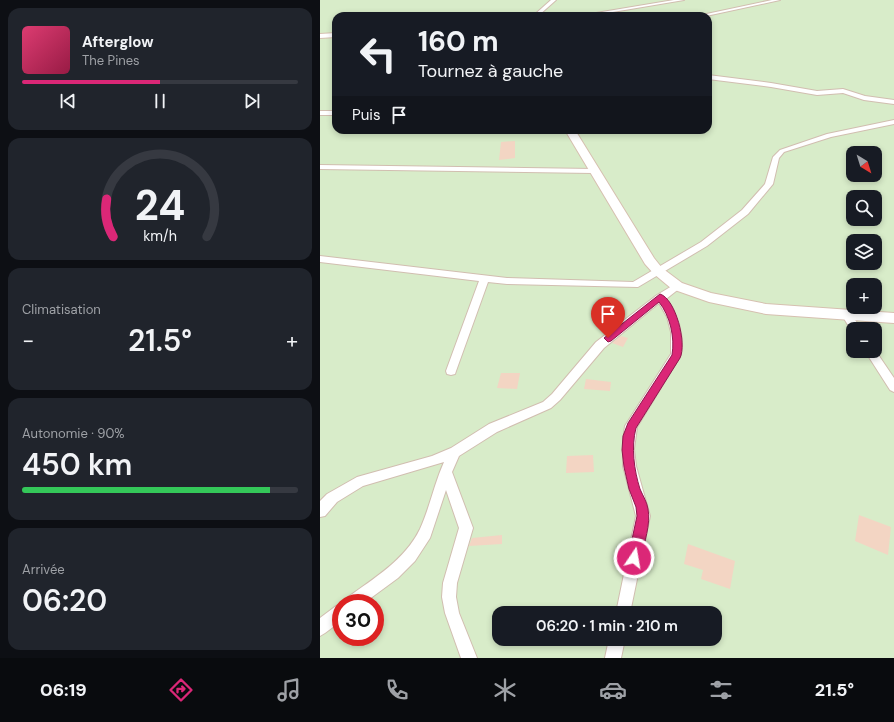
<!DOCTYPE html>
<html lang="fr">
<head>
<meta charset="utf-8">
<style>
  body { margin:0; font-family:"DM Sans",sans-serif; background:#20242c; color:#f1f3f6; height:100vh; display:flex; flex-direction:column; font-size:15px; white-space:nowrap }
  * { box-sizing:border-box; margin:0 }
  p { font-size:13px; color:#9ea1a6 }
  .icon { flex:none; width:22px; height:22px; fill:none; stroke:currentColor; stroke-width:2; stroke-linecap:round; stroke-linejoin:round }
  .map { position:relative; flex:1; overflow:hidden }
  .details { display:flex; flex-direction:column; gap:8px; padding:8px; background:#0d0f14; width:320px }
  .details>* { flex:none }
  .hud { position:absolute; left:12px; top:12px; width:380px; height:122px; border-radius:12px; box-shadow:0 2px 6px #0003; background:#171b24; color:#f1f3f6; overflow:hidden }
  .needle { width:26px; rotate:142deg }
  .tools { position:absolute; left:526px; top:146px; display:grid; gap:8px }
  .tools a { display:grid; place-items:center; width:36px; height:36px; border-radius:8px; background:#171b24; box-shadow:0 2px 6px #0003; font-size:20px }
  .speed { position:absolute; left:12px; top:594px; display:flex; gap:8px; font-size:20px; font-weight:700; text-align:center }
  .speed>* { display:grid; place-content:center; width:52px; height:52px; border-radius:50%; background:#171b24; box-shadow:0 2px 6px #0003; line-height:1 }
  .speed .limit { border:6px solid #d22; background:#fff; color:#111 }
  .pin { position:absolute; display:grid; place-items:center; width:34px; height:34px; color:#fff; margin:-41px -17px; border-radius:50% 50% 50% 0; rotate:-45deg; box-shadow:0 0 4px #0007 }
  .pin .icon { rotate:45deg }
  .me { position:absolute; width:44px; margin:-22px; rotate:12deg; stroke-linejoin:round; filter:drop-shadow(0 0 3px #0008) }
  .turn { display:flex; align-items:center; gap:14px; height:84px; padding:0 20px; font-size:18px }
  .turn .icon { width:52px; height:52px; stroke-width:2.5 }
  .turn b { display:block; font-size:28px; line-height:34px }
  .then { display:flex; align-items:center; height:38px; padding:0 20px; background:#0003; gap:8px; font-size:15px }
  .big { font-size:30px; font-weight:600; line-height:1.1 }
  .details .widget { flex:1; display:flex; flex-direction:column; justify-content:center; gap:6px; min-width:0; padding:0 14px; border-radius:12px; background:#20242c }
  .details .dial { align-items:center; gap:0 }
  .dial svg { height:104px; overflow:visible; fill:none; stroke:#363941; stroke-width:7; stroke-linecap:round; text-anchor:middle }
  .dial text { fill:#f1f3f6; stroke:none }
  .song { display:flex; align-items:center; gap:12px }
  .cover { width:48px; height:48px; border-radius:6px; background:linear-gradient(135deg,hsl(340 70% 55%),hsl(340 70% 35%)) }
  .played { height:4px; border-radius:2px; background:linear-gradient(90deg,#db2777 50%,#363941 50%) }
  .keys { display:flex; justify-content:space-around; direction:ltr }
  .heat { display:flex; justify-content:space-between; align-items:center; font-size:22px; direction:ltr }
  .charge { height:6px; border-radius:3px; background:linear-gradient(90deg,#34c759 90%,#363941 0) }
  .trip { position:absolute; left:172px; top:606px; width:230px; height:40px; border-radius:12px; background:#171b24; box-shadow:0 2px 6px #0003; font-weight:600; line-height:40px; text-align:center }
  .dock { display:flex; height:64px; justify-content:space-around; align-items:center; background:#090b0e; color:#9ea1a6 }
  .dock .icon { width:28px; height:28px }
  .dock .on { color:#db2777 }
  .dock b { font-size:18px; color:#f1f3f6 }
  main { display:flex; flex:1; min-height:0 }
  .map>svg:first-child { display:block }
  .green { fill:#d8ecc9; fill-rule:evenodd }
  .building { fill:#f3d5c3 }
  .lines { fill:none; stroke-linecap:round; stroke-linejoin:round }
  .street-casing { stroke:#d1beb0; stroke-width:2 }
  .secondary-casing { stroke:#d6c0b0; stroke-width:2 }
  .street { fill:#fff; fill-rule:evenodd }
  .secondary { fill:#fff; fill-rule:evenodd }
  .route { fill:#db2777; stroke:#8e194d }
</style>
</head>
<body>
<main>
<section class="details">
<div class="widget">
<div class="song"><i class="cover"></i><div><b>Afterglow</b><p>The Pines</p></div></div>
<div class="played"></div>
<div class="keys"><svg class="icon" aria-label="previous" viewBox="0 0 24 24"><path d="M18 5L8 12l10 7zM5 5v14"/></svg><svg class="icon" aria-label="pause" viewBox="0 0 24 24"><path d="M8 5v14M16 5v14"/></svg><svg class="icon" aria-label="next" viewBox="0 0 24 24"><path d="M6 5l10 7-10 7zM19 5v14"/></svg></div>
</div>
<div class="widget dial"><svg viewBox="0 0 100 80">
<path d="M14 69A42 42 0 1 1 86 69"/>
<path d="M14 69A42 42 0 0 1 9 40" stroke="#db2777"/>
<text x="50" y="56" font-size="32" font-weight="700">24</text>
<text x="50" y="72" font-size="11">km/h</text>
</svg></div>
<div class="widget"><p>Climatisation</p>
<div class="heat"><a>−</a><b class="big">21.5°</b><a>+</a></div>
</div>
<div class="widget"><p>Autonomie · 90%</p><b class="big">450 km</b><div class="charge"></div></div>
<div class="widget"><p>Arrivée</p><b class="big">06:20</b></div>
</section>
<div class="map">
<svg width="574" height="658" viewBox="0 0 574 658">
  <rect width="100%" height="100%" fill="#fdf6ec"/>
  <!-- green -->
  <path class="green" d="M0,0H574V658H0ZM16,16H388V130H16ZM533,153H555V175H533ZM533,197H555V219H533ZM533,241H555V263H533ZM533,285H555V307H533ZM533,329H555V351H533ZM21,603H55V637H21ZM179,613H395V639H179Z"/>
  <!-- building -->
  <path class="building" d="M195,141V158L179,160L181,142Z
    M301,336L308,338L303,347L292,343Z
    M181,373H200L197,389L177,388Z
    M266,379L291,382L290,391L264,389Z
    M273,455L274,472L246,473L247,456Z
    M539,515L571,527L568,555L535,541Z
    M182,535V544L149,546L152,538Z
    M368,544L415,561L410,589L381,579L383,570L364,564Z"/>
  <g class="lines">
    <!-- street casing -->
    <g class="street-casing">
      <path id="street" d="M231,0H236L218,16H213Z
        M354,0H364L269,16H258Z
        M452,0H460L386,16H377Z
        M388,75L451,83L497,91L523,89L545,96L574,100V104L544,100L523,93L497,95L451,87L388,79Z
        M0,111H16V115H0Z
        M574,120V124L511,137L464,152L459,158L453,184L428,214L387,246L318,287L187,284L168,282L136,371L135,374L131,375L127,374L126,371L159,281L0,262V256L187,278L313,282L381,242L422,210L445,184L453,157L460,150L507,134Z
        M0,165L273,169L277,171L273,173L0,169Z
        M357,283L360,284L362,286L360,288L346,299L359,324L362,339L361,355L317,427L314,449L316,466L330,516L310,613H296L316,516L303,466V441L305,426L351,354V332L347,317L339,303L284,348L240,400L231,408L177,432L139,456L132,472L153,528L137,583L136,597L139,613L157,658H141L125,613L122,597L123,583L139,528L126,490L110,538L95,561L78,578L44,603H25L27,598C54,578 85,560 100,529C110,507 114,484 124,462L43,486L17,502L5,516L0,517V501L7,494L37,477L112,456L131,448L169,424L223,402L232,394L276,342L337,295Z
        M527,311L530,312L541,329H533L532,332L522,315Z
        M555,350L574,378V392L570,390L545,351Z
        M21,604V621L5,633L0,636V618L16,606Z
        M289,639H305L301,658H285Z"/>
    </g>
    <!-- secondary casing -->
    <g class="secondary-casing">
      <path id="secondary" d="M16,33V37L0,38V34Z
        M245,130H255L334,258L342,268L362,283L391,293L446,304L574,313V323L446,314L389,302L352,289L334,274L325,264Z"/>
    </g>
    <!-- street -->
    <use href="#street" class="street"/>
    <!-- secondary -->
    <use href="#secondary" class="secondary"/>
  </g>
  <!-- route -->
  <path class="route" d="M340,294C356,299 367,344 360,358L316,428C311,447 314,470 320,489C323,496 327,502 328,509C331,524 324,543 321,558L319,562L314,564L310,562L308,558L317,516L316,507L309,489L304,467L302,450L303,436L308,423L352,355C355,337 350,316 339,302L291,341L288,342L284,338Z"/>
</svg>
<div class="tools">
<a><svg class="needle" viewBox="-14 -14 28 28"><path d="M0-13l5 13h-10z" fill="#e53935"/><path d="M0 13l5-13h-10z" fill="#9ea1a6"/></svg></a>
<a><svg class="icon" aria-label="search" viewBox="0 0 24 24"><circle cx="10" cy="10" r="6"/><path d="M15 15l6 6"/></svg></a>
<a><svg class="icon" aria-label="layers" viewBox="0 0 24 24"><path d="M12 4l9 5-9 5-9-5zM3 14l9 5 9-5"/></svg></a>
<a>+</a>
<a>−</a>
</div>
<div class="speed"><div class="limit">30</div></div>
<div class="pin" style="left:288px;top:338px;background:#d93025"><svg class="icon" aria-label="arrive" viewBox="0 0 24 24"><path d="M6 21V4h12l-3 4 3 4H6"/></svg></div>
<svg class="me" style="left:314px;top:558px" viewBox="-20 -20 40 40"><circle r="17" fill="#db2777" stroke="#fff" stroke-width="3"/><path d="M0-11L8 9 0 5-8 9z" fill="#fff"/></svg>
<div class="trip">06:20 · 1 min · 210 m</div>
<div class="hud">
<div class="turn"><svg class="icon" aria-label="left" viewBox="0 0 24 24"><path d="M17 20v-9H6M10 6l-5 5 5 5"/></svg><div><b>160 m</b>Tournez à gauche</div></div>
<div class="then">Puis<svg class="icon" aria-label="arrive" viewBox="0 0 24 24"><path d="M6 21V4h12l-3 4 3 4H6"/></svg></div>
</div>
</div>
</main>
<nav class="dock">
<b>06:19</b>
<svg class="icon on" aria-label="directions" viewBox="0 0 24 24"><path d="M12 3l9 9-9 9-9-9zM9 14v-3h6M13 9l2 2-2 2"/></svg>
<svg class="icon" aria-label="music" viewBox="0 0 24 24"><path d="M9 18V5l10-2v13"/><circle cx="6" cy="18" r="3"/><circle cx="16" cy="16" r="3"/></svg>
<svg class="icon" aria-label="phone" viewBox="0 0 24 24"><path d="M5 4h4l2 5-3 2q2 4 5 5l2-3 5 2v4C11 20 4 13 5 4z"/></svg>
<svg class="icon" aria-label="climate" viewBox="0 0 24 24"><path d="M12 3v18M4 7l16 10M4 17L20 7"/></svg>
<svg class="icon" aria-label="car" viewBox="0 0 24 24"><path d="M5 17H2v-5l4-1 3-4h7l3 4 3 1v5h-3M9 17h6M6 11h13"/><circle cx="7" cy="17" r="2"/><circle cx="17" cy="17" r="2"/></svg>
<svg class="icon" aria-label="filters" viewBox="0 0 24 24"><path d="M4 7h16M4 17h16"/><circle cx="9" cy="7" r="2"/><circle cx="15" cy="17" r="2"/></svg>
<b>21.5°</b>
</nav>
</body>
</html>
